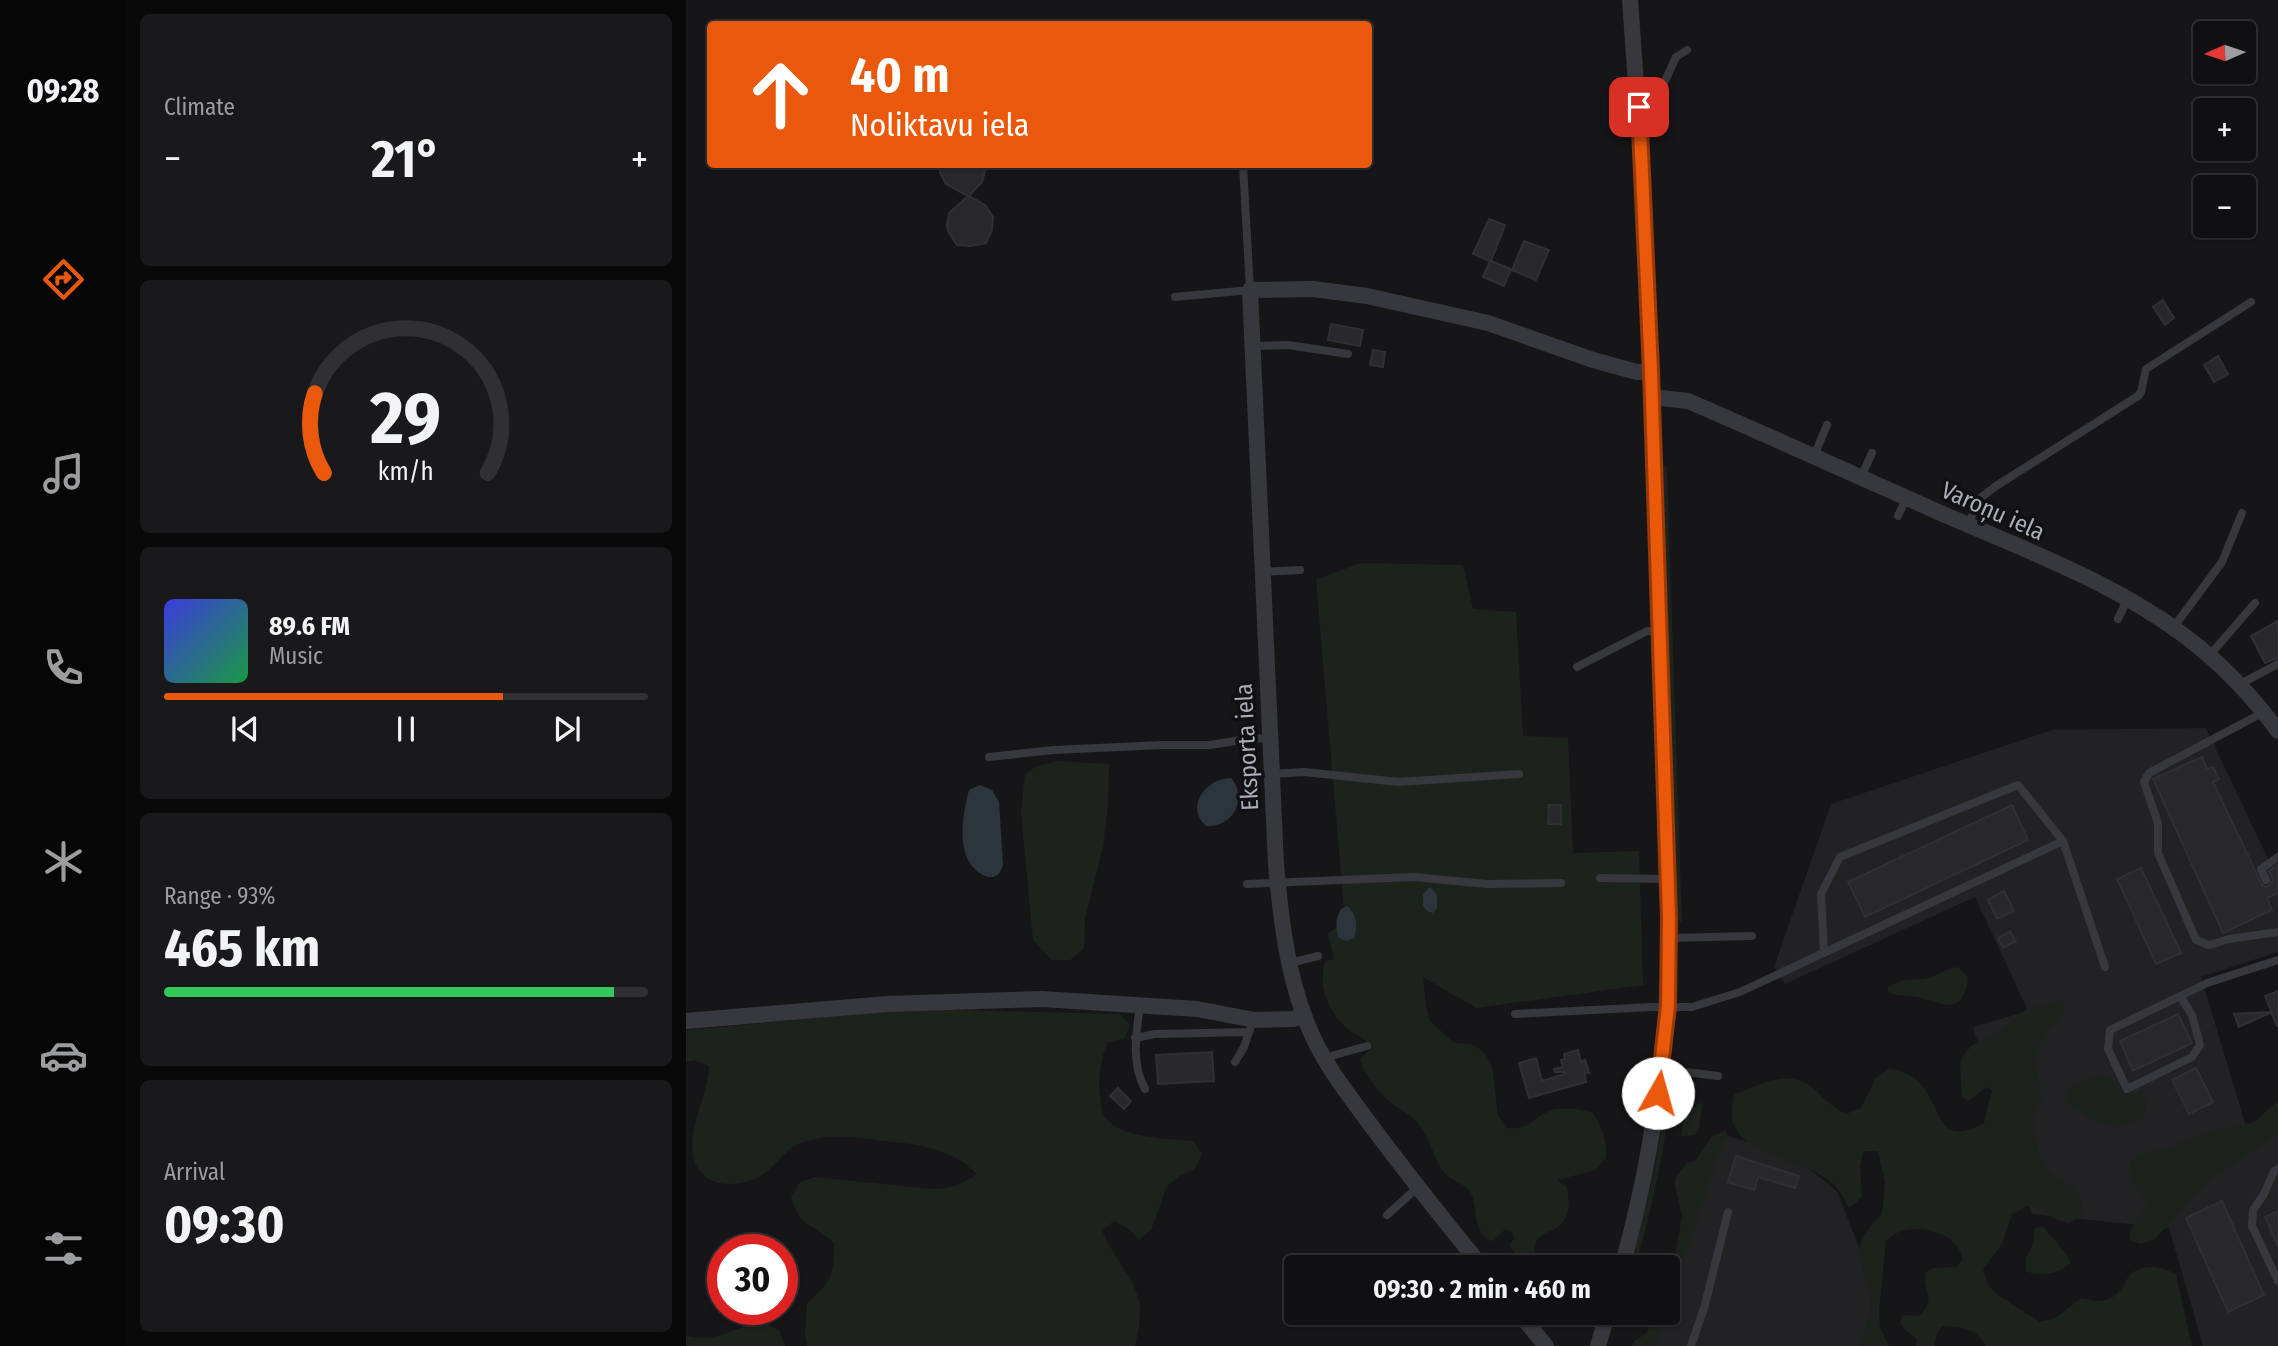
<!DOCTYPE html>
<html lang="en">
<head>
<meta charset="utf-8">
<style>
  body { margin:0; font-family:"Fira Sans Condensed",sans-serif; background:#19191b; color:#f1f3f6; height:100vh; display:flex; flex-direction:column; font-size:26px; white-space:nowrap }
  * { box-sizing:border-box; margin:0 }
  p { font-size:23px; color:#9c9d9f }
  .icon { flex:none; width:38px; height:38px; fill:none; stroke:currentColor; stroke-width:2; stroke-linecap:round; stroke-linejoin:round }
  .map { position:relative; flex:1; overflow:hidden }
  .panel { display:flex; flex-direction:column; gap:14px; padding:14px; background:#09090a; width:560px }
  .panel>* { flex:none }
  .hud { position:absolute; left:21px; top:21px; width:665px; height:147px; border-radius:7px; box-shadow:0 2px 5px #0004,0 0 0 2px #303032; background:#ea580c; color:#fff; overflow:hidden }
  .needle { width:46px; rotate:267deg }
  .buttons { position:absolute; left:1507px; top:21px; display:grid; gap:14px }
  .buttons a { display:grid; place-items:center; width:63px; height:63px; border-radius:7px; background:#101012; box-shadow:0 2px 5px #0004,0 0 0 2px #303032; font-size:35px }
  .speed { position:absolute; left:21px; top:1234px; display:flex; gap:14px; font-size:35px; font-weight:700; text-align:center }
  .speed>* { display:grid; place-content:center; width:91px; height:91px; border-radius:50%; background:#101012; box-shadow:0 2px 5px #0004,0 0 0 2px #303032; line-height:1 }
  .speed .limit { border:10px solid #d22; background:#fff; color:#111 }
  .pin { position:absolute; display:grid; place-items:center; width:60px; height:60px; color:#fff; margin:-30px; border-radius:14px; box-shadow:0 4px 10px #0006 }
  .me { position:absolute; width:77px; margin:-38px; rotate:7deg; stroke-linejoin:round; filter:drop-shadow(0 0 5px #0008) }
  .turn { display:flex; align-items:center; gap:24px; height:147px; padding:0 28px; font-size:32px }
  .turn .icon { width:91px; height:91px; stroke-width:2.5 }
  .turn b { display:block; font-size:49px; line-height:60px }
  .big { font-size:52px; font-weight:700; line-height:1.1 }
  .panel .tile { flex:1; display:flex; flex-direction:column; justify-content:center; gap:10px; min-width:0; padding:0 24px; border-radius:10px; background:#19191b }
  .panel .dial { align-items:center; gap:0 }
  .dial svg { height:182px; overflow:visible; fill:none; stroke:#303032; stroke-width:7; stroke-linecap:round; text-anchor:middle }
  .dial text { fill:#f1f3f6; stroke:none }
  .song { display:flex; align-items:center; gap:21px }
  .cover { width:84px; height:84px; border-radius:10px; background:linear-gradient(135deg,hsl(240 70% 55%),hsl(140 70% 35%)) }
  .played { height:7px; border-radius:4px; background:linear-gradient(90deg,#ea580c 70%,#303032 70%) }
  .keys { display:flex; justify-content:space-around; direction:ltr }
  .heat { display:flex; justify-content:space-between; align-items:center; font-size:38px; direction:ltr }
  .charge { height:10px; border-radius:5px; background:linear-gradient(90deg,#34c759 93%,#303032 0) }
  .trip { position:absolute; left:598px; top:1255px; width:396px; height:70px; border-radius:7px; background:#101012; box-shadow:0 2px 5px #0004,0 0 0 2px #303032; font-weight:700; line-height:70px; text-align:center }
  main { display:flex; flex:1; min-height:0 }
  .menu { display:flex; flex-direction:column; width:126px; justify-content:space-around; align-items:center; background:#060607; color:#9c9d9f }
  .menu .icon { width:49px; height:49px }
  .menu .current { color:#ea580c }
  .menu b { font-size:32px; color:#f1f3f6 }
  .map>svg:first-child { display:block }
  .built { fill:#222225 }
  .green { fill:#1c231d }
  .water { fill:#2c353c }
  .building { fill:#29292c; stroke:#303034; stroke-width:2 }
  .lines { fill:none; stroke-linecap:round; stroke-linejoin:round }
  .service { stroke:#37383d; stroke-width:8 }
  .minor { stroke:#37383d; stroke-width:16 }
  .route-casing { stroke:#983908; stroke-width:18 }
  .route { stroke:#ea580c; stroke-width:12 }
  .labels { text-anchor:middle; stroke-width:7; stroke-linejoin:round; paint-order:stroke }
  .street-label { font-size:24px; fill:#a8adb8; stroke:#111113 }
</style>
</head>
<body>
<main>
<nav class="menu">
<b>09:28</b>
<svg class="icon current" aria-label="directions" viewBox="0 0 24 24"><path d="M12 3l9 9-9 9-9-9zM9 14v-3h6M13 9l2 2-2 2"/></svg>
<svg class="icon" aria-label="music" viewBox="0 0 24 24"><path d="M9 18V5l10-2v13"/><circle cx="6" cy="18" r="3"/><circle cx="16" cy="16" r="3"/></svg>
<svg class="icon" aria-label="phone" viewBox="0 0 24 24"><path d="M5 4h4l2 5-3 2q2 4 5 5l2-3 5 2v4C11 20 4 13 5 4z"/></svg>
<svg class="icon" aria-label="climate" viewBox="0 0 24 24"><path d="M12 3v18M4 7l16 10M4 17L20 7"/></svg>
<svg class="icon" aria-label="car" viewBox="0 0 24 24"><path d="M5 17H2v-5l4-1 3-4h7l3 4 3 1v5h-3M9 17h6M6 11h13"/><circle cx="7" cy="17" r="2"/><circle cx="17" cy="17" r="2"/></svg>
<svg class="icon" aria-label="filters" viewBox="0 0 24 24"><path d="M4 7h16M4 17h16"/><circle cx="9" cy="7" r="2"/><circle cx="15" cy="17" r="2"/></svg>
</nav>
<section class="panel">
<div class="tile"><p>Climate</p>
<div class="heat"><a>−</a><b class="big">21°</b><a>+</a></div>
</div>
<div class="tile dial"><svg viewBox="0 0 100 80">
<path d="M14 69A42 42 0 1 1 86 69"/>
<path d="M14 69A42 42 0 0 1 10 34" stroke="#ea580c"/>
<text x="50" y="56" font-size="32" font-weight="700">29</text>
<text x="50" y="72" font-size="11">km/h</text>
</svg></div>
<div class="tile">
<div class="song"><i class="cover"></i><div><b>89.6 FM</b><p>Music</p></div></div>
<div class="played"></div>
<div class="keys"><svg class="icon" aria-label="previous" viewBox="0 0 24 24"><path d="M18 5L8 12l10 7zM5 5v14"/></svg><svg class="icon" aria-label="pause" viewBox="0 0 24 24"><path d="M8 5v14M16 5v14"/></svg><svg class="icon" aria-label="next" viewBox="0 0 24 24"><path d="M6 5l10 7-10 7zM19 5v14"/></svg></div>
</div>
<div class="tile"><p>Range · 93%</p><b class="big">465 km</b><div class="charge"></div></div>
<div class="tile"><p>Arrival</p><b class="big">09:30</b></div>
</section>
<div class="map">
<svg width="1592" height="1346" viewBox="0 0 1592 1346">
  <rect width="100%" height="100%" fill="#161618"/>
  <!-- built -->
  <path class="built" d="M1520,728L1585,865L1592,863V952L1515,977L1565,1143L1592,1132V1346H1517L1483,1228L1346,1214L1287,1027L1342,1011L1289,897L1099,984L1088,967L1145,804L1366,730Z
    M1039,1135L1107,1156L1151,1191L1193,1299L1184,1346H966L977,1313L982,1312V1300Z"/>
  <!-- green -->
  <path class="green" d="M977,465L981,467L996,924L991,917Z
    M674,563L777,565L787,609L830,612L837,736L882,738L887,853L953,851L957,985L790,1008L737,977L740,1006L744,1021L768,1043L786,1044L798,1052L806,1067L812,1115L820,1128C845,1130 842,1121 861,1112C876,1106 892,1109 907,1113C917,1129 921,1140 920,1158L910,1170L871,1180L881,1187C882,1196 884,1206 881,1215C872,1240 839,1223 851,1267H835L824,1245L828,1238L826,1231L818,1230L807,1241L800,1239C786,1222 792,1209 785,1193C780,1183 763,1181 756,1170C745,1152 744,1135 727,1118C722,1113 715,1110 709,1106C693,1093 680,1078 674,1059L685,1049C675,1031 673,1039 661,1028C641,1010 632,986 639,961L648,959L642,934L659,921L630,580Z
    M372,761L423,764L422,806L417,847L399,919L398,949L384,960H366L347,940L335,812L339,774L351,766Z
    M1271,967L1277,971L1282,978C1276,1018 1258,1003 1231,997C1221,995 1211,997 1202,992V988C1217,976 1227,982 1242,978C1252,975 1260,969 1271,967Z
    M1375,1000L1379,1007C1375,1025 1357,1031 1352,1048C1346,1066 1356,1085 1355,1104L1350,1106C1350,1125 1348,1148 1359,1166C1373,1188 1398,1180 1397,1215L1383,1223L1368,1219L1356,1209L1341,1206L1326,1214L1316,1244L1297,1269L1302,1285L1313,1296L1354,1322L1369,1318L1396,1298C1411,1303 1425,1303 1435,1289C1439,1285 1440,1279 1444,1275C1457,1262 1476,1267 1490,1274L1506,1346H1300C1289,1327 1276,1327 1256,1326L1251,1333L1248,1346H1230L1231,1340C1225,1333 1218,1331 1214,1324L1216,1315L1232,1316C1253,1300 1235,1290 1240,1272L1247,1268L1270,1267L1276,1260C1274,1228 1216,1220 1200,1241L1193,1311L1194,1328L1203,1346H1172C1177,1333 1185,1318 1184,1304C1182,1259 1156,1253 1196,1214L1199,1182L1192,1151H1177L1174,1167L1176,1197L1163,1208C1158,1198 1153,1188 1144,1181C1118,1161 1063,1156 1049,1127C1044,1117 1046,1105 1048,1095C1072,1085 1103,1068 1126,1087C1138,1098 1145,1107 1160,1114L1175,1108L1190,1078L1203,1069C1215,1071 1224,1073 1233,1082C1257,1106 1250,1150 1298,1123L1306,1090L1301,1087L1282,1101L1276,1096L1274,1065L1276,1057L1286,1045L1315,1030L1339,1010Z
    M230,1009L434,1014L444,1025L438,1039L422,1042C414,1059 412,1078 414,1096C415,1103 415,1112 419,1117C434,1139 482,1138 507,1141L516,1154L509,1169L494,1176L481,1186L465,1230L453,1240L442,1228L428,1221L416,1230C425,1255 447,1275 453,1301C456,1316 452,1331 449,1346H121L119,1335L121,1304C145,1282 149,1274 148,1243C126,1223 115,1229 105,1197L114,1182L129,1177L245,1189C263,1189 276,1185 291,1174C265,1148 232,1144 197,1141C168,1137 141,1133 113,1144C99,1149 89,1167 76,1175C53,1188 18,1190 8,1160C0,1130 22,1096 23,1066L8,1060L0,1062V1030Z
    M1417,1075L1424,1077L1440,1096L1456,1091L1462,1096L1458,1119C1430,1129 1423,1131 1399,1114C1392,1109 1385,1109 1379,1102C1380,1082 1401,1079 1417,1075Z
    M987,1082C979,1144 967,1207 949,1267H945L968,1172L982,1088Z
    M1592,1101V1135L1522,1182L1469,1239L1455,1244L1444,1240V1231L1461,1203L1443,1176L1445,1160L1459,1152L1476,1150L1521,1132L1568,1122Z
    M1012,1103L1016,1104L1013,1129L1009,1135L996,1136V1125Z
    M1039,1130L1042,1137L1037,1143L982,1308V1279L988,1262L996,1216L989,1185L990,1177L1000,1164L1010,1160L1025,1137Z
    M1357,1226L1382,1256L1384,1263C1375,1274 1352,1277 1340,1271V1258L1347,1244L1349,1228Z
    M969,1313H980L969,1346H946L948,1341L961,1333Z
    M78,1323L93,1330L99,1346H0V1336C37,1344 46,1325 78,1323Z"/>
  <!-- water -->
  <path class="water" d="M545,778C563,799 546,828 520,826C498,806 521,778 545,778Z
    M294,785L306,790L313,802L317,864C312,890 285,872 280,855C273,836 278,809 283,790Z
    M744,887L751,895V908L747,913L741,911L737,906V894Z
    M661,906C671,914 672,926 668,938L660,941L652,937C650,927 649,918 655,909Z"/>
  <!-- building -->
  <path class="building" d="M254,164H301L296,182L283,196L299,205L307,217L306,230L300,243L285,246L271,245L263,233L261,226L263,213L282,196L260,184L254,172Z
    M803,219L819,225L805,261L825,269L818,286L797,277L804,261L787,254Z
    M838,241L863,250L850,280L826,270Z
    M1477,300L1488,318L1479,325L1467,307Z
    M645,324L677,330L674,346L642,340Z
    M687,350L699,352L697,367L684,365Z
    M1532,356L1542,374L1528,382L1518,365Z
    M1592,621V658L1579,663L1565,636Z
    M1516,757L1521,769L1527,767L1533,779L1527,782L1576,885L1580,887L1585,884L1587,880L1583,871L1592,865V893L1581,898L1586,910L1537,933L1467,779Z
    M863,805H875V824H862Z
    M1326,805L1342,840L1179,917L1162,882Z
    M1455,868L1495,953L1470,964L1431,879Z
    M1318,891L1328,911L1311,919L1302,900Z
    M1324,931L1330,941L1317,948L1312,938Z
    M1592,991V1026H1591L1579,996Z
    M1586,1012L1553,1027L1548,1014Z
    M1492,1014L1506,1043L1447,1071L1434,1041Z
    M892,1050L895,1062L899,1060L903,1073L898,1072L900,1082L843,1098L833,1063L850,1058L856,1081L879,1074L878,1072H869L868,1069L877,1067L875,1060L879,1059L878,1054Z
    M526,1052L528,1081L472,1084L470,1055Z
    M1510,1068L1527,1102L1503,1114L1486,1080Z
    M432,1088L445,1101L438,1109L424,1096Z
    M1050,1156L1113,1176L1109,1188L1072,1177L1068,1190L1042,1182Z
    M1536,1201L1578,1295L1542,1312L1500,1218Z
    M1592,1211V1246L1579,1217Z"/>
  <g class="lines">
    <!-- service -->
    <path class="service" d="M953,107L968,105L990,57L1001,50
      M489,297L564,290L557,164
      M566,346L602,345L662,354
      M1128,456L1141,425
      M1175,477L1186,453
      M1212,516L1221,497
      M1282,525L1293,499L1310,486L1452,396L1455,392L1460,369L1565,302
      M576,572L614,570
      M1432,619L1441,600
      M1487,628L1536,562L1556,513
      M1523,656L1569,603
      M891,667L961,631H974
      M1555,686L1560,681L1592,664
      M1578,712L1463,773L1458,782L1472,823V853L1510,940L1523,945L1543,939L1592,932
      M303,757L368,750L477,745H524L561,739L584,738
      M586,774L618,772L713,782L833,774
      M914,878L982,879
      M1580,880L1575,869L1592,857
      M561,884L727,877L801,884L875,883
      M983,938L1066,936
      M1138,953L1135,894L1154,857L1332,785L1377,841L1419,967
      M604,963L632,956
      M1494,996L1506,1015L1514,1045L1506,1057L1441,1089L1422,1049L1424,1030L1517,985L1521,983L1592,960
      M454,1005C450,1034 445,1063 459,1089
      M829,1014L966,1007H1006L1054,992L1377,841
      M449,1038L469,1034L563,1032
      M638,1058L681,1046
      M549,1062L558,1047L564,1029
      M975,1069L1032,1076
      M1592,1169L1588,1171L1578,1194L1567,1210L1566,1226L1592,1281
      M701,1215L732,1187
      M828,1267L832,1264
      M1005,1346L1019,1305L1042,1212"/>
    <!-- minor -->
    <path class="minor" d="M966,397L1002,401C1088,438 1174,477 1259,515C1342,551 1432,584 1504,640C1538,666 1566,696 1592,731
      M0,1021L201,1004L356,999L511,1009L569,1020L607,1019L618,1016
      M796,1267C757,1219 718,1170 681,1120C661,1093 640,1066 626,1035C602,982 595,922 590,864L564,290L627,289L681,296L802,323L907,360L951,372L965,371
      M936,1267C966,1159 982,1050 983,938L965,371L957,182L944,0
      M832,1312L860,1346
      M912,1346L922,1312"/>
  </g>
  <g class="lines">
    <!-- route casing -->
    <g class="route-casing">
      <path id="route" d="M953,107L965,371L983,918L982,1006L972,1093"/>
    </g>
    <!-- route -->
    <use href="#route" class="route"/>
  </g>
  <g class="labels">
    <!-- street labels -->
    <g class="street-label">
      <text transform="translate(1307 511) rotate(24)" y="8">Varoņu iela</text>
      <text transform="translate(561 747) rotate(-93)" y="8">Eksporta iela</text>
    </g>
  </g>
</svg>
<div class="buttons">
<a><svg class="needle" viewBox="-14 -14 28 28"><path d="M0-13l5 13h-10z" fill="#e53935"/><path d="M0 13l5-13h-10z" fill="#9c9d9f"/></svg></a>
<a>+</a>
<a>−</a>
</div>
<div class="speed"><div class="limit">30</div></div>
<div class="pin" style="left:953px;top:107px;background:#d93025"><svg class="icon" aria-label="arrive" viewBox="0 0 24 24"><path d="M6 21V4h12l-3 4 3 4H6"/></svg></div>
<svg class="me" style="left:972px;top:1093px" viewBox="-20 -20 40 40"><circle r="19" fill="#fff"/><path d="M0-13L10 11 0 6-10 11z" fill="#ea580c"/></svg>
<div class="trip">09:30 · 2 min · 460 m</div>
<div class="hud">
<div class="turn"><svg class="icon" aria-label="ahead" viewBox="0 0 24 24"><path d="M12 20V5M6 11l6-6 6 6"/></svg><div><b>40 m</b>Noliktavu iela</div></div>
</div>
</div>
</main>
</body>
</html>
